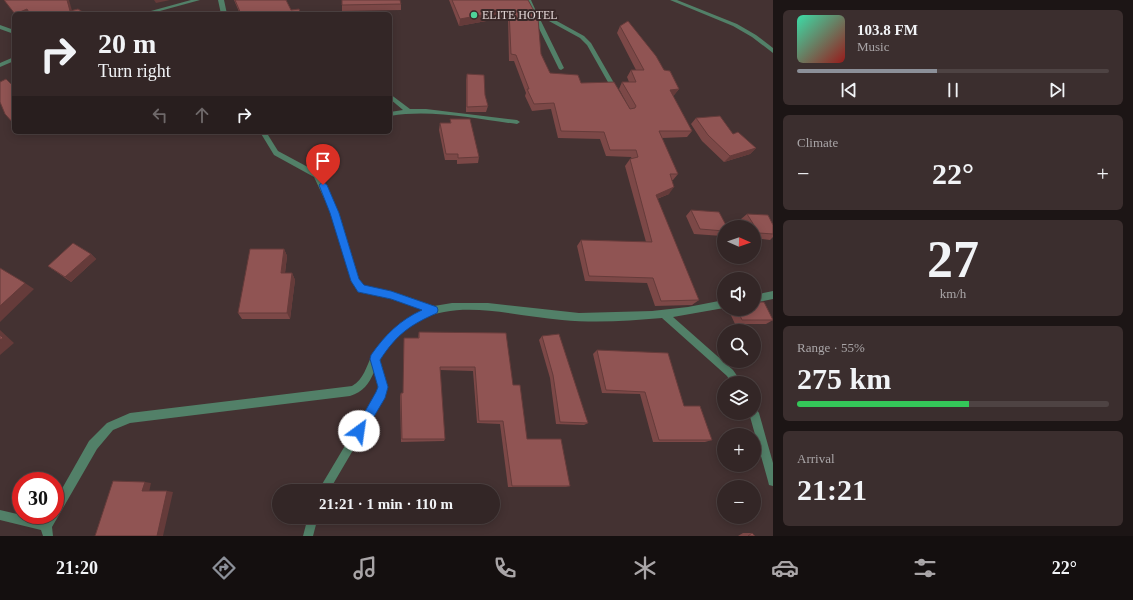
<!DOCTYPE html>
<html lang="en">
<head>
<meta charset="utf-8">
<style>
  body { margin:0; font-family:"Times New Roman",serif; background:#3b2e2e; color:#f1f3f6; height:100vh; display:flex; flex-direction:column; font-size:15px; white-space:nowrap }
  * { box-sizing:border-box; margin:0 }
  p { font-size:13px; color:#a9a5a7 }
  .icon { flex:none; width:22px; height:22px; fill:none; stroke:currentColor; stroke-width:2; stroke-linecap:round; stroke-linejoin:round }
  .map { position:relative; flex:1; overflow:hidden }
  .panel { display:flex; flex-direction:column; gap:10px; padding:10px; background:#1c1515; width:360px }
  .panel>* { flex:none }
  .guide { position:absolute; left:12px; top:12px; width:380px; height:122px; border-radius:6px; box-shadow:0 2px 10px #0003,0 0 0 1px #4e4343; background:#332626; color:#f1f3f6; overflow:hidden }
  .needle { width:26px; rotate:92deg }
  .buttons { position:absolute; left:717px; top:220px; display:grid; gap:8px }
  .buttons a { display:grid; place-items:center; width:44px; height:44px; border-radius:50%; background:#332626; box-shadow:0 2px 10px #0003,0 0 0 1px #4e4343; font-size:20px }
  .speed { position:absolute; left:12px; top:472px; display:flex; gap:8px; font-size:20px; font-weight:700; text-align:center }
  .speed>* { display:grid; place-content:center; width:52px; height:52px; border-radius:50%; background:#332626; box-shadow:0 2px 10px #0003,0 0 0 1px #4e4343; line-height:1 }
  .speed .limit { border:6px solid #d22; background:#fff; color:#111 }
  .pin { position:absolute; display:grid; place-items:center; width:34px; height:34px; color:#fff; margin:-41px -17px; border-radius:50% 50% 50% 0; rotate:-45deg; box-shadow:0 0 4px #0007 }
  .pin .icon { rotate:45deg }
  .me { position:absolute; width:44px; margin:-22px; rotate:31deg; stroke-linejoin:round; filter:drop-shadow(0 0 3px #0008) }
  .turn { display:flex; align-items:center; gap:14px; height:84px; padding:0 20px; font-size:18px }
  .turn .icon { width:52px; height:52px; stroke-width:2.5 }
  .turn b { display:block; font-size:28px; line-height:34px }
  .lanes { display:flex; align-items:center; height:38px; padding:0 20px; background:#0003; justify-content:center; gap:20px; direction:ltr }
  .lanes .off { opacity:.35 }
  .big { font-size:30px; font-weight:600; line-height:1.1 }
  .panel .tile { flex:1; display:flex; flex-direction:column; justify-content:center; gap:6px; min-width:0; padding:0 14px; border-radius:6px; background:#3b2e2e }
  .panel .dial { align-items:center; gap:0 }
  .dial b { font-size:52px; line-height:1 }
  .song { display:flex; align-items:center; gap:12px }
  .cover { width:48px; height:48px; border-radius:6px; background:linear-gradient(135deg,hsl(160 70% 55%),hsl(0 70% 35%)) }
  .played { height:4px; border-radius:2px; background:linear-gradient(90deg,#8c9099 45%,#4e4343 45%) }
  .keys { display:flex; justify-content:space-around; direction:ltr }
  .heat { display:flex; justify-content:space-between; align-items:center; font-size:22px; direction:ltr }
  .charge { height:6px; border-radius:3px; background:linear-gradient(90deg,#34c759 55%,#4e4343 0) }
  .trip { position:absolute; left:272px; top:484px; width:228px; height:40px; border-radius:20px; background:#332626; box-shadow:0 2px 10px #0003,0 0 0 1px #4e4343; font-weight:600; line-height:40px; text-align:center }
  .tab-bar { display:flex; height:64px; justify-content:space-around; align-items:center; background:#140f0f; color:#a9a5a7 }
  .tab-bar .icon { width:28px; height:28px }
  .tab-bar .on { color:#8c9099 }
  .tab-bar b { font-size:18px; color:#f1f3f6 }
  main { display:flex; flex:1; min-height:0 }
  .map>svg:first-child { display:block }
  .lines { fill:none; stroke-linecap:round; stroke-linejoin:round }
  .minor { fill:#528068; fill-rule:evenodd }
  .wall { fill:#7c4847 }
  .shaded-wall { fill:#653b3a }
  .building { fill:#905453; stroke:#653b3a }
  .route { fill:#1a73e8; stroke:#114b97 }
  .poi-dot { fill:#4fd399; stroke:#392828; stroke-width:1.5 }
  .labels { text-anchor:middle; stroke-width:4; stroke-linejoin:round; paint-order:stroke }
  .far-poi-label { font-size:12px; fill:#e1d5d5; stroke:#392828; text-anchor:start }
</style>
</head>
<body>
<main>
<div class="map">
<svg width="773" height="536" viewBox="0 0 773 536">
  <rect width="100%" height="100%" fill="#443232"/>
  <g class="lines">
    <!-- minor -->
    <path class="minor" d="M191,0H200L149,14H140Z
      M218,0H224L227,14H221Z
      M525,0H531L535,9L584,36L591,43L618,90L617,91H613L587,45L580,38L538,15L564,68L561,70L559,69Z
      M670,0H677L737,24L756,35L773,48V53L752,37L733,26Z
      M0,25L14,30V34L0,29Z
      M14,57V61L0,67V63Z
      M390,94L410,109H426L517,120L520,122L517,124C475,119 432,109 390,116V112L403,110L390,99Z
      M260,132H281L278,134L268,135L278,151L319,173L339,213L359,279L363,286L391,291L434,306L452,303H488L579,313L652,311L688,307L724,300V308L673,317L733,370L742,383H731L727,376L662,318C629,321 595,323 562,320C493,314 424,286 380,360L388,387L386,394L329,491H318L377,392L378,387L374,372C369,384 363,392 350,396L130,423L113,430L97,449L52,527L53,536H43L41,530L0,520V510L43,520L46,515H55V501L89,441L107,423L130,413L352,386C364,379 366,367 372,355C384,335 402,319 423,310L391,299L358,292L351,281L331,213L314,177L274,155Z
      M773,291V299L754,303V295Z
      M754,408L757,410L759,413L773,463V486L769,485L768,481L749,413H754Z
      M308,517H318L313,536H303Z"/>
  </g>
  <!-- wall -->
  <path class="wall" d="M234,0H286L291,10L301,14H240Z
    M449,0H528L541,54L550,73L581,83L630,109L619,89L622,82H629L627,77L631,70H636L617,33L620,26L664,70L679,89L674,95L673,96L692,131L687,137L662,138L678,174L673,180H672L669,194L657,199L699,300L692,305L655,306L647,283L585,281L577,246L581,240L646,242L625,166L630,159H632L631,157L606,156L600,139L558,138L551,109L532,111L525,96L526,93L514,61H509L508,17L459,26Z
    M401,4V10L342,11V5Z
    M467,74L485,95L488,106L486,112H466V80Z
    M696,118L733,134L756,148L750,154L724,162L702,141L691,124Z
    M450,119L479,157L478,163L457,164V160H445L439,130L440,123H450Z
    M691,210L724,227V235L722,236L694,234L686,216Z
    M747,214L773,225V237L770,240L754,238V227H745L741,219Z
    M284,249L287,256L285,273H292L295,280L290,319H242L238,313Z
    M91,254L96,259L71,282L48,266Z
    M728,309H754L773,320L766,324H735Z
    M419,332L513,385L527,439L570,486L566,487H508L500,424L477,423L473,371L440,370L445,439L444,441L401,442L400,396L401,393H403L404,338H418Z
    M542,336L588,423L584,425L556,424L550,378L539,340Z
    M597,350L684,406L712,440L705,442H653L640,394L602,393L593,354Z
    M743,533H752L755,536H738Z"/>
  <!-- shaded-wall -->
  <path class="shaded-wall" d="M67,0H69L73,14L70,11Z
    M154,0H170L156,3Z
    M27,9L31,14H15Z
    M509,10L508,17L459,26L460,19Z
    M679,89L674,95L665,97L670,90Z
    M29,132H37L31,135Z
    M756,148L750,154L724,162L730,156Z
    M674,187L669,194L651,201L656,195Z
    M284,249L287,256L284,280L281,273Z
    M91,254L96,259L71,282L65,277Z
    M292,273L295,280L290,319L287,313Z
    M25,283L34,289L0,322V306Z
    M0,330L14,343L0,355Z
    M145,482L151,483L149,492L142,491Z
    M167,491L173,492L163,536H157Z"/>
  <!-- building -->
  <path class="building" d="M4,0H67L70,11L78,9L86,14H30L27,9L15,14Z
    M235,0H286L291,10L299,9L301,14H241Z
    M342,0H400L401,4L342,5Z
    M452,0H528L538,18L541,54L550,73L578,75L581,83L614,82L630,109L635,108L636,106L622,82H636L631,70H644L620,26L628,21L656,56L664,70L670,71L679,89L670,90L692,131H659L678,174H670L674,187L656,195L699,300L661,301L653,278L589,276L581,240L652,242L630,159L638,157L636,150H610L604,132L561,131L554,103L534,104L527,89H529L516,55L511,54L509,10L460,19Z
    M467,74L484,75L485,95L488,106L467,107Z
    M6,79L14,87V124L5,114L0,102V82Z
    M720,116L733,134L738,132L756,148L730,156L708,135L696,118Z
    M450,119H470L479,157L458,158V154H446L440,123H451Z
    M691,210L719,212L727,227H724V231L700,229Z
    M747,214L768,215L773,225V234L759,233Z
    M73,243L91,254L65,277L48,266Z
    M250,249H284L281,273H292L287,313H238Z
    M0,268L25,283L0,306Z
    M754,302H764L773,320H742L737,309H754Z
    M419,332L506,333L513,385H520L527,439H561L570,486H512L503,421H479L475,367H440L445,439H402L401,393H403L404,338H419Z
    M559,334L588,423L560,422L553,375L542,336Z
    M0,335L3,338L0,340Z
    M597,350L668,353L684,406H700L712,440H659L645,392L606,390Z
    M113,481L145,482L142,491H167L157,536H95Z
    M752,533L755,536H748Z"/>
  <!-- route -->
  <path class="route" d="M323,182L327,185L339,213L359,279L364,285L391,291L437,307L438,310L437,313C410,325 397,334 380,360L388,387L385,398L363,435L359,436L355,435L354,431L376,392L378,387L370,359L371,355C385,335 400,320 422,310L391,299L358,292L351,281L330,213L319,185Z"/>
  <!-- markers -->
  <circle class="poi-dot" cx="474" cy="15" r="4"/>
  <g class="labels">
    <!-- far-poi labels -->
    <g class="far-poi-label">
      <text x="482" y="19">ELITE HOTEL</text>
    </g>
  </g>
</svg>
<div class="buttons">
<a><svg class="needle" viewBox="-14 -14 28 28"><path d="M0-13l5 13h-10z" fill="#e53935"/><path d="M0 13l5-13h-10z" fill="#a9a5a7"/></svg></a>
<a><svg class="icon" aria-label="sound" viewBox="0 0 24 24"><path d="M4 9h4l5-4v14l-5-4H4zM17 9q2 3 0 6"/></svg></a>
<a><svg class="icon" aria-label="search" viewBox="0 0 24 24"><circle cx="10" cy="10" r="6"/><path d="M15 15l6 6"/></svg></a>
<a><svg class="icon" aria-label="layers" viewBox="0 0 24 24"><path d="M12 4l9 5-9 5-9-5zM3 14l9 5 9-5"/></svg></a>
<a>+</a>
<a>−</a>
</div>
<div class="speed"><div class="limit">30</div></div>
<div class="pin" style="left:323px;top:185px;background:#d93025"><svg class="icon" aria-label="arrive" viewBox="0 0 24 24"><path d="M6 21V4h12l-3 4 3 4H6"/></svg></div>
<svg class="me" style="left:359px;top:431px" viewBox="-20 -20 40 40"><circle r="19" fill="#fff"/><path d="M0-13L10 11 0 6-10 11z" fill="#1a73e8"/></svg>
<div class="trip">21:21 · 1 min · 110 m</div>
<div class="guide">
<div class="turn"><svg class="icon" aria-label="right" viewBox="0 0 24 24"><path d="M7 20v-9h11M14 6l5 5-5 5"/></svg><div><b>20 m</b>Turn right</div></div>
<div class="lanes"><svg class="icon off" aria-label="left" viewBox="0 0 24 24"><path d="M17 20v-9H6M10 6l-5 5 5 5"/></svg><svg class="icon off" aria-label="ahead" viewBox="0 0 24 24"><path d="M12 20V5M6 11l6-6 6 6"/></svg><svg class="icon" aria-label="right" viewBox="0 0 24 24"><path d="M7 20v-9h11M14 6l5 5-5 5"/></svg></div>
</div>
</div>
<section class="panel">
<div class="tile">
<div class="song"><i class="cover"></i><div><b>103.8 FM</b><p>Music</p></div></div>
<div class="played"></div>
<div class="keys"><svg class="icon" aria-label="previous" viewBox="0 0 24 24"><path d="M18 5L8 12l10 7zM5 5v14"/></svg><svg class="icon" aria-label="pause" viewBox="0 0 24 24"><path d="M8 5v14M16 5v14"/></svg><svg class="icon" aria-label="next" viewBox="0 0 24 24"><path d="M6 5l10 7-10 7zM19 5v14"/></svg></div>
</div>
<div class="tile"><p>Climate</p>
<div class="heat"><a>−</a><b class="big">22°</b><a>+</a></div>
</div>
<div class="tile dial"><b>27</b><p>km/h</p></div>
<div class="tile"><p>Range · 55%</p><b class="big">275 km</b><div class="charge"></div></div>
<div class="tile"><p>Arrival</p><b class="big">21:21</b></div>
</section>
</main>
<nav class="tab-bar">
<b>21:20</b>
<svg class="icon on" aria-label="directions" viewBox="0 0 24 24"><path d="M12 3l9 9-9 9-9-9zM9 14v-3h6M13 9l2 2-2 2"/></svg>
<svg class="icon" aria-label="music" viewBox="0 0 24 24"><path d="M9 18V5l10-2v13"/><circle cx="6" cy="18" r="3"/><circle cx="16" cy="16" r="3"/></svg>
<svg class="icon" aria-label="phone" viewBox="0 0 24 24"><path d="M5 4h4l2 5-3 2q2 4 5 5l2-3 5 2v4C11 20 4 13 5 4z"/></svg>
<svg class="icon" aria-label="climate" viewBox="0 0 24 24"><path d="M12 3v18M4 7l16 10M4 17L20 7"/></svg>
<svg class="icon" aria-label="car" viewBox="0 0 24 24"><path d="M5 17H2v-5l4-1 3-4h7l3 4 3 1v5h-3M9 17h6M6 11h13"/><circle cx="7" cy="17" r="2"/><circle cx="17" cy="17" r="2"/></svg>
<svg class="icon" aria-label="filters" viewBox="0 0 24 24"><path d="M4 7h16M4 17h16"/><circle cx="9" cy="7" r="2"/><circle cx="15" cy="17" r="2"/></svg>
<b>22°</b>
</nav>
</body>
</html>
